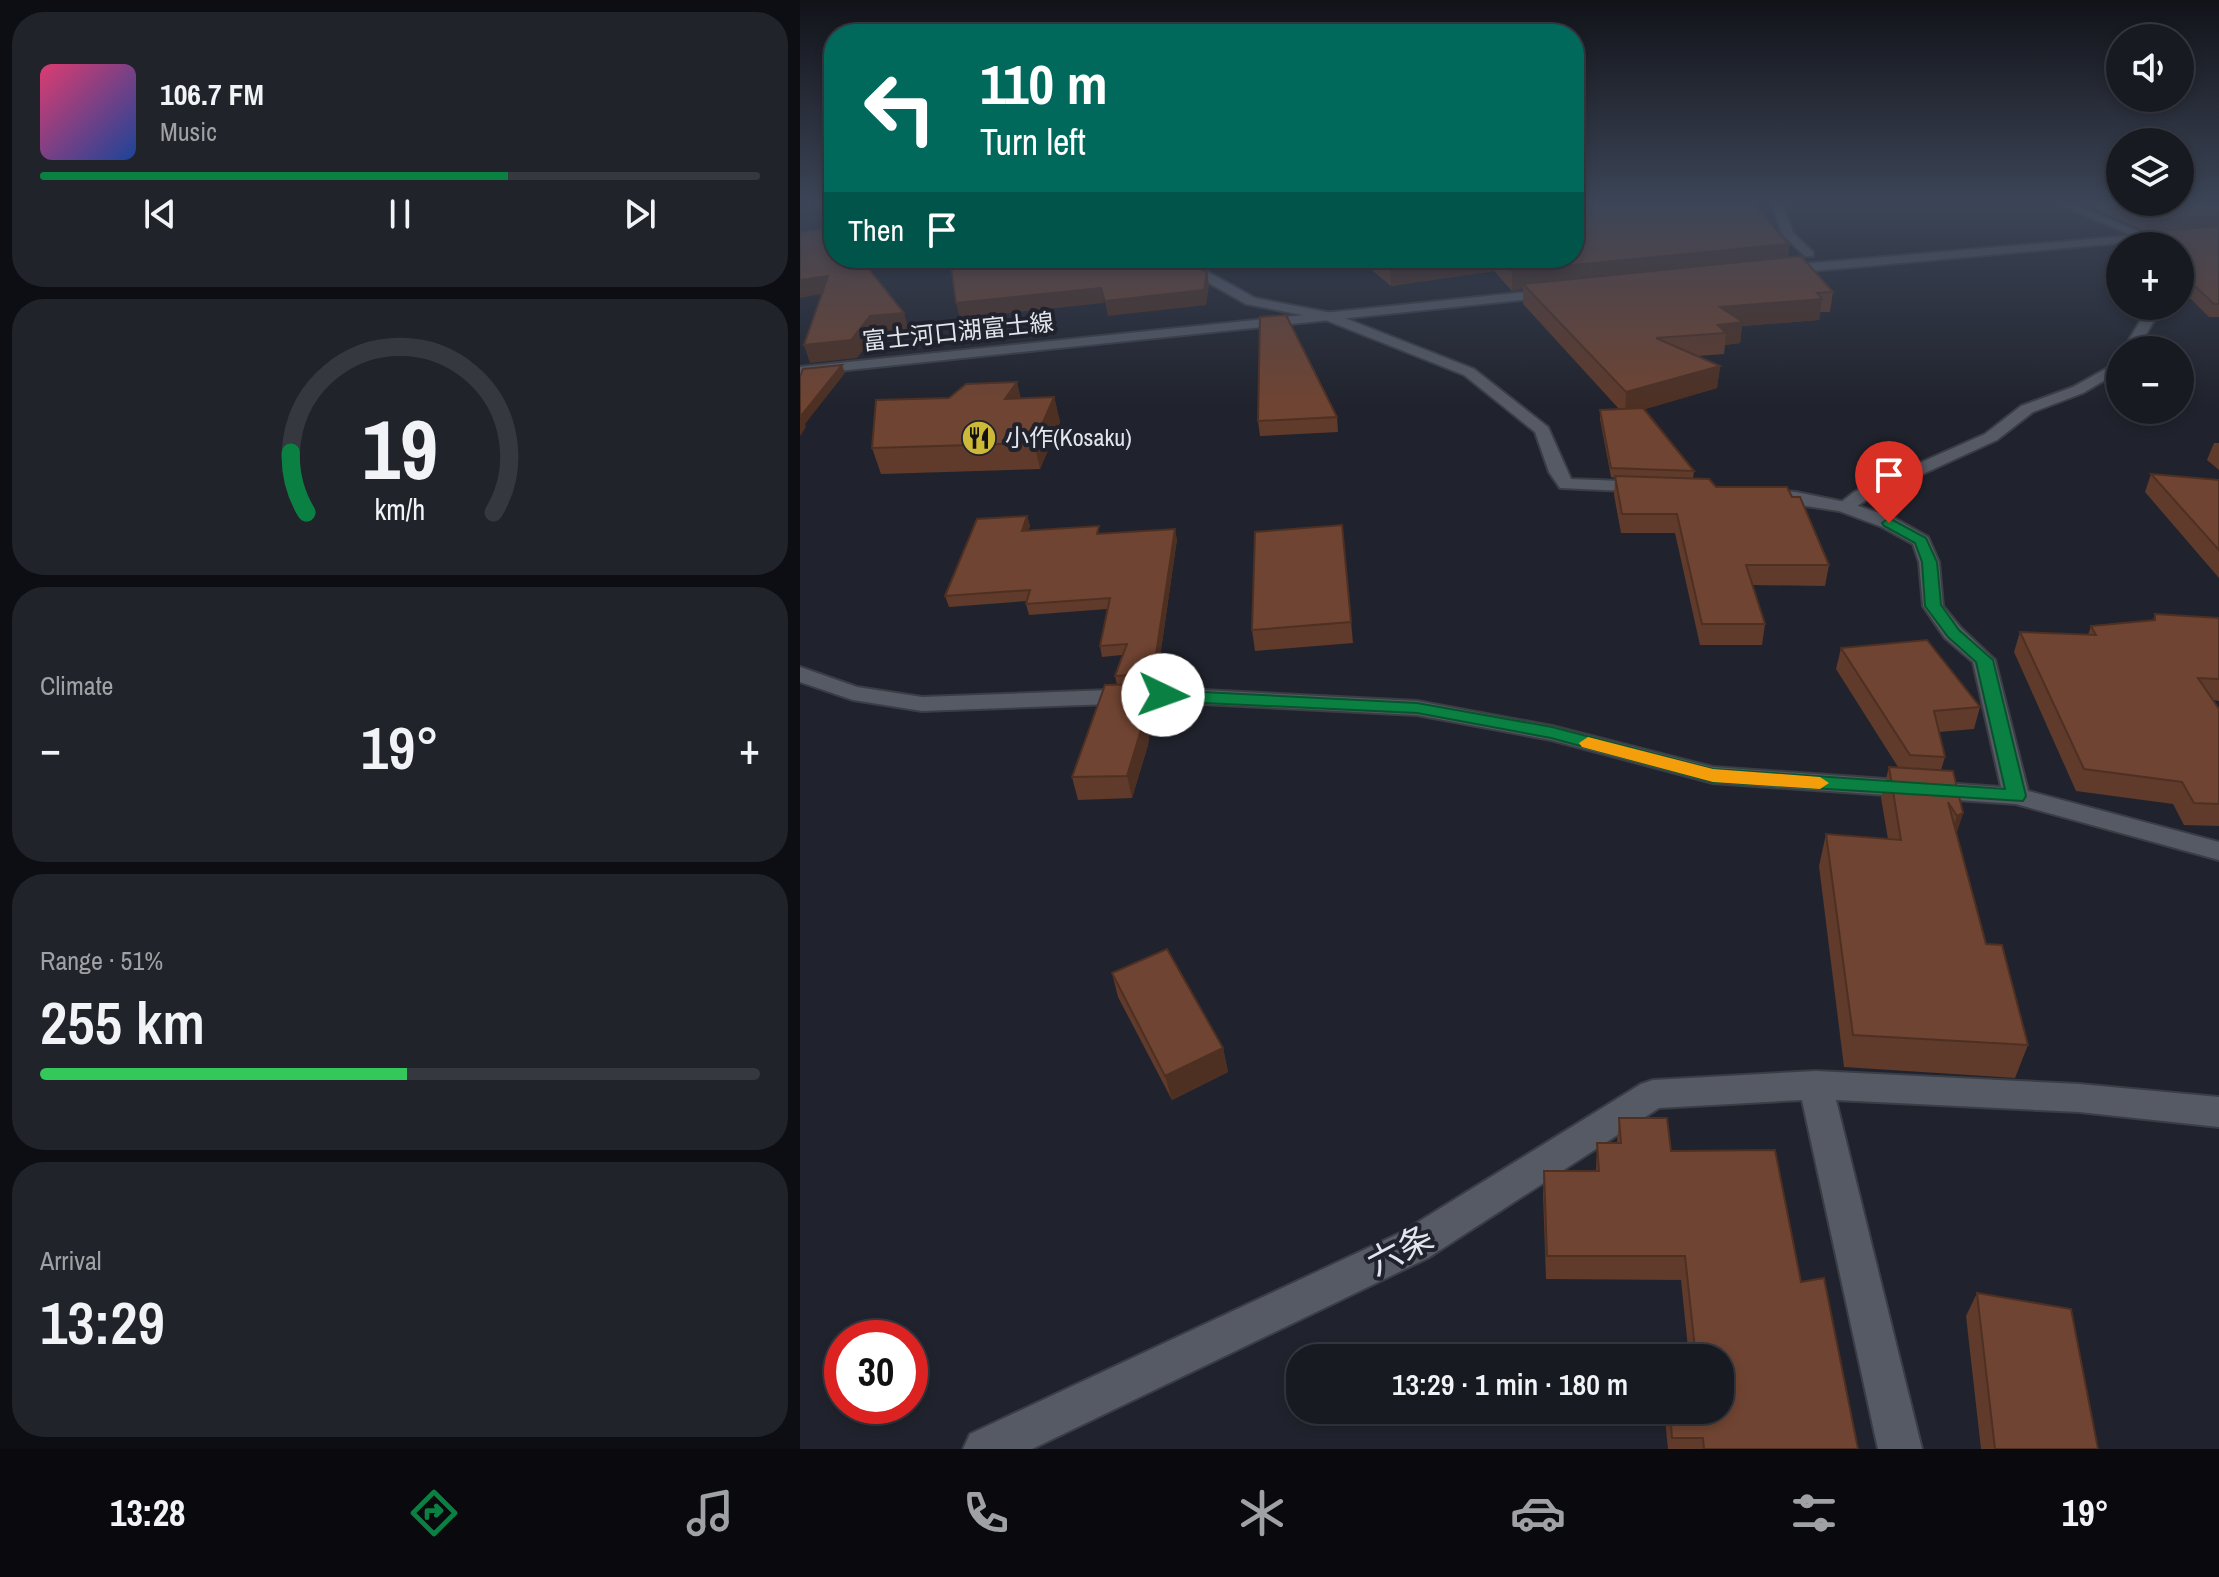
<!DOCTYPE html>
<html lang="en">
<head>
<meta charset="utf-8">
<style>
  body { margin:0; font-family:"Archivo Narrow","Noto Sans JP",sans-serif; background:#21232a; color:#f1f3f6; height:100vh; display:flex; flex-direction:column; font-size:30px; white-space:nowrap }
  * { box-sizing:border-box; margin:0 }
  p { font-size:26px; color:#9fa1a5 }
  .icon { flex:none; width:44px; height:44px; fill:none; stroke:currentColor; stroke-width:2; stroke-linecap:round; stroke-linejoin:round }
  .map { position:relative; flex:1; overflow:hidden }
  .drawer { display:flex; flex-direction:column; gap:12px; padding:12px; background:#0d0e13; width:800px }
  .drawer>* { flex:none }
  .banner { position:absolute; left:24px; top:24px; width:760px; height:244px; border-radius:32px; box-shadow:0 4px 12px #0003,0 0 0 2px #363840; background:#00695c; color:#fff; overflow:hidden }
  .tools { position:absolute; left:1306px; top:24px; display:grid; gap:16px }
  .tools a { display:grid; place-items:center; width:88px; height:88px; border-radius:50%; background:#181a22; box-shadow:0 4px 12px #0003,0 0 0 2px #363840; font-size:40px }
  .speed { position:absolute; left:24px; top:1320px; display:flex; gap:16px; font-size:40px; font-weight:700; text-align:center }
  .speed>* { display:grid; place-content:center; width:104px; height:104px; border-radius:50%; background:#181a22; box-shadow:0 4px 12px #0003,0 0 0 2px #363840; line-height:1 }
  .speed .limit { border:12px solid #d22; background:#fff; color:#111 }
  .pin { position:absolute; display:grid; place-items:center; width:68px; height:68px; color:#fff; margin:-82px -34px; border-radius:50% 50% 50% 0; rotate:-45deg; box-shadow:0 0 8px #0007 }
  .pin .icon { rotate:45deg }
  .me { position:absolute; width:88px; margin:-44px; rotate:93deg; stroke-linejoin:round; filter:drop-shadow(0 0 6px #0008) }
  .turn { display:flex; align-items:center; gap:28px; height:168px; padding:0 24px; font-size:36px }
  .turn .icon { width:104px; height:104px; stroke-width:2.5 }
  .turn b { display:block; font-size:56px; line-height:68px }
  .then { display:flex; align-items:center; height:76px; padding:0 24px; background:#0003; gap:16px; font-size:30px }
  .big { font-size:60px; font-weight:600; line-height:1.1 }
  .drawer .widget { flex:1; display:flex; flex-direction:column; justify-content:center; gap:12px; min-width:0; padding:0 28px; border-radius:32px; background:#21232a }
  .drawer .dial { align-items:center; gap:0 }
  .dial svg { height:208px; overflow:visible; fill:none; stroke:#363840; stroke-width:7; stroke-linecap:round; text-anchor:middle }
  .dial text { fill:#f1f3f6; stroke:none }
  .song { display:flex; align-items:center; gap:24px }
  .cover { width:96px; height:96px; border-radius:12px; background:linear-gradient(135deg,hsl(340 70% 55%),hsl(220 70% 35%)) }
  .played { height:8px; border-radius:4px; background:linear-gradient(90deg,#0b8043 65%,#363840 65%) }
  .keys { display:flex; justify-content:space-around; direction:ltr }
  .heat { display:flex; justify-content:space-between; align-items:center; font-size:44px; direction:ltr }
  .charge { height:12px; border-radius:6px; background:linear-gradient(90deg,#34c759 51%,#363840 0) }
  .trip { position:absolute; left:486px; top:1344px; width:448px; height:80px; border-radius:32px; background:#181a22; box-shadow:0 4px 12px #0003,0 0 0 2px #363840; font-weight:600; line-height:80px; text-align:center }
  .menu { display:flex; height:128px; justify-content:space-around; align-items:center; background:#0a0a0e; color:#9fa1a5 }
  .menu .icon { width:56px; height:56px }
  .menu .on { color:#0b8043 }
  .menu b { font-size:36px; color:#f1f3f6 }
  main { display:flex; flex:1; min-height:0 }
  .map>svg:first-child { display:block }
  .lines { fill:none; stroke-linecap:round; stroke-linejoin:round }
  .service-casing { stroke:#3a3d44; stroke-width:4 }
  .minor-casing { stroke:#3a3d44; stroke-width:4 }
  .secondary-casing { stroke:#3a3d44; stroke-width:4 }
  .service { fill:#565a65; fill-rule:evenodd }
  .minor { fill:#565a65; fill-rule:evenodd }
  .secondary { fill:#565a65; fill-rule:evenodd }
  .wall { fill:#603a2b }
  .shaded-wall { fill:#4e3023 }
  .building { fill:#704432; stroke:#4e3023; stroke-width:2 }
  .route { fill:#0b8043; stroke:#07532c; stroke-width:2 }
  .slow { fill:#f59e0b }
  .labels { text-anchor:middle; stroke-width:8; stroke-linejoin:round; paint-order:stroke }
  .far-street-label { font-size:24px; fill:#e3e5ec; stroke:#20232d }
  .far-poi-label { font-size:24px; fill:#e3e5ec; stroke:#20232d; text-anchor:start }
  .near-street-label { font-size:34px; fill:#e3e5ec; stroke:#20232d }
</style>
</head>
<body>
<main>
<section class="drawer">
<div class="widget">
<div class="song"><i class="cover"></i><div><b>106.7 FM</b><p>Music</p></div></div>
<div class="played"></div>
<div class="keys"><svg class="icon" aria-label="previous" viewBox="0 0 24 24"><path d="M18 5L8 12l10 7zM5 5v14"/></svg><svg class="icon" aria-label="pause" viewBox="0 0 24 24"><path d="M8 5v14M16 5v14"/></svg><svg class="icon" aria-label="next" viewBox="0 0 24 24"><path d="M6 5l10 7-10 7zM19 5v14"/></svg></div>
</div>
<div class="widget dial"><svg viewBox="0 0 100 80">
<path d="M14 69A42 42 0 1 1 86 69"/>
<path d="M14 69A42 42 0 0 1 8 46" stroke="#0b8043"/>
<text x="50" y="56" font-size="32" font-weight="700">19</text>
<text x="50" y="72" font-size="11">km/h</text>
</svg></div>
<div class="widget"><p>Climate</p>
<div class="heat"><a>−</a><b class="big">19°</b><a>+</a></div>
</div>
<div class="widget"><p>Range · 51%</p><b class="big">255 km</b><div class="charge"></div></div>
<div class="widget"><p>Arrival</p><b class="big">13:29</b></div>
</section>
<div class="map">
<svg width="1419" height="1449" viewBox="0 0 1419 1449">
  <rect width="100%" height="100%" fill="#20232d"/>
  <g class="lines">
    <!-- service casing -->
    <g class="service-casing">
      <path id="service" d="M1348,315L1355,319L1337,350H1323L1343,316Z
        M1320,361V371L1283,393L1233,412L1197,440L1066,500L1050,511H1038L1035,507L1054,492L1185,434L1221,406L1273,387Z"/>
    </g>
    <!-- minor casing -->
    <g class="minor-casing">
      <path id="minor" d="M972,203H982L993,233L1013,252V256H1005L982,234Z
        M1256,203H1270L1348,236L1338,238Z
        M376,258H388L392,263L455,298L532,313L674,369L748,427L771,479L847,482L856,487L847,492L760,488L749,472L735,432L664,375L523,319L446,304L384,269Z
        M960,489L996,492L1050,503L1096,519L1128,537L1139,562L1143,606L1161,628L1195,660L1228,791L1419,842V860L1216,804L913,783L751,740L617,715L363,702L122,711L53,700L0,682V667L57,687L122,697L363,688L617,701L752,726L913,767L1201,787L1173,662L1145,638L1123,606L1119,562L1113,544L1082,527L1039,511L954,498L951,494L954,490Z
        M1016,1071L1279,1084L1419,1097V1127L1279,1112L1036,1100L1122,1449H1078L1002,1100L859,1108L628,1258L232,1449H163L170,1434L602,1232L841,1084L853,1080Z"/>
    </g>
    <!-- secondary casing -->
    <g class="secondary-casing">
      <path id="secondary" d="M1419,228V234L979,274L973,270L979,266Z
        M756,289L762,293L760,296L0,375V367Z"/>
    </g>
    <!-- service -->
    <use href="#service" class="service"/>
    <!-- minor -->
    <use href="#minor" class="minor"/>
    <!-- secondary -->
    <use href="#secondary" class="secondary"/>
  </g>
  <!-- wall -->
  <path class="wall" d="M1283,203H1419V317H1409L1380,288V246H1338L1336,244L1340,233L1399,227L1344,231Z
    M989,244L988,258L1033,292L1030,312H1020L1019,320L942,326L940,343L925,345L924,354L898,356L920,366L917,388L845,409L894,471L893,478L916,487L1029,565L1025,586L952,585L965,624L962,645H900L875,533H821L814,495L815,478L811,477L800,419V410L819,409L723,304V289L712,291L694,271L591,286L557,258H774Z
    M392,258H402L404,266Z
    M254,397L260,422L240,469L81,474L72,448L221,398Z
    M537,417L538,432L460,436L458,421Z
    M1414,443H1419V470L1407,460Z
    M1351,474L1419,480V578L1345,492Z
    M227,516L230,526L228,531L377,539L356,685L349,686L353,705L348,745L332,798L278,800L272,777L317,685L315,676L322,655L302,657L300,646L307,609L229,615L226,604L227,601L149,607L145,596Z
    M542,525L553,643L455,651L452,630Z
    M1355,614L1419,618V701L1413,700L1419,709V826L1384,825L1373,804L1276,791L1214,652L1220,632L1288,635L1291,626L1353,620Z
    M1041,648L1180,707L1174,729L1139,732L1145,757L1141,770L1163,813L1156,834L1186,944L1228,1045L1215,1078L1044,1067L1019,866L1026,834L1088,839L1081,798L1089,767H1098L1036,669Z
    M312,973L423,1048L428,1072L372,1100L318,997Z
    M819,1118L871,1151L1001,1282L1058,1449H868L864,1410H920V1358H889L881,1280L746,1279L743,1194L744,1171H796L797,1143H817Z
    M1177,1293L1298,1449H1181L1166,1316Z"/>
  <!-- shaded-wall -->
  <path class="shaded-wall" d="M1419,215V226L1344,231L1348,220Z
    M989,244L987,262L723,284V289L712,291V271Z
    M652,258H694V271L591,286L590,266Z
    M407,272L409,286L406,305L308,316L305,301Z
    M28,276L33,292L0,298V280Z
    M301,288L304,303L160,318L156,303Z
    M1022,299L1019,320L942,326L940,343L925,345L926,333L917,334L920,307Z
    M104,313L109,331L76,334L57,358L10,363L4,345L70,316Z
    M42,365L45,373L5,424L6,427L0,436V417Z
    M920,366L917,388L825,415L826,392Z
    M217,382L223,407L205,399Z
    M254,397L260,422L240,469L234,443Z
    M227,516L230,526L224,541L222,531Z
    M375,529L377,539L356,685L353,674Z
    M348,684L353,705L348,745L332,798L327,776Z
    M1163,813L1153,845L1147,847L1157,816Z
    M423,1048L428,1072L372,1100L365,1076Z"/>
  <!-- building -->
  <path class="building" d="M774,203H952L989,244L712,271L699,258H774Z
    M1311,203H1419V215L1348,220Z
    M1419,226V304H1414L1380,272V246H1354L1340,233Z
    M34,228V258H60L104,313L70,316L51,340L4,345L28,276L0,280V232Z
    M1001,256L1033,292L1017,293L1022,299L920,307L943,322L918,325L926,333L856,338L920,366L826,392L723,284Z
    M150,258H381L407,272L404,290L305,301L301,288L156,303Z
    M579,258H652L590,266Z
    M486,315L537,417L458,421L460,317Z
    M42,365L0,417V377L3,369Z
    M217,382L205,399L254,397L234,443L72,448L76,400L149,398L166,384Z
    M843,408L894,471L811,468L800,410Z
    M1351,474L1419,480V550Z
    M815,476L909,479L916,487H987L992,497H1000L1029,565H946L965,624H902L877,514H822Z
    M227,516L222,531L299,526L297,534L375,529L353,674L315,676L327,644L300,646L310,598L226,604L230,590L145,596L177,519Z
    M542,525L551,622L452,630L455,532Z
    M1355,614L1419,618V679L1398,678L1419,709V804L1394,803L1382,782L1284,769L1220,632L1296,635L1291,626L1355,620Z
    M1127,640L1180,707L1134,711L1145,757L1110,755L1041,648Z
    M348,684L343,723L327,776L272,777L305,685Z
    M1089,767L1153,771L1163,813L1157,816L1148,802L1186,944L1202,945L1228,1045L1053,1035L1026,834L1101,840Z
    M367,949L423,1048L365,1076L312,973Z
    M819,1118H867L871,1151L975,1150L1001,1282L1024,1278L1058,1449H904L903,1438H872L870,1410H920V1358H896L885,1256H747L744,1171H799L797,1143H821Z
    M1177,1293L1271,1309L1298,1449H1195Z"/>
  <!-- sky -->
  <linearGradient id="sky" x2="0" y2="1"><stop stop-color="#121319"/><stop offset="0.5" stop-color="#3c4557"/><stop offset="1" stop-color="#3c4557" stop-opacity="0"/></linearGradient>
  <rect width="1419" height="406" fill="url(#sky)"/>
  <!-- route -->
  <path class="route" d="M1089,518L1126,538L1137,562L1141,605L1159,630L1193,660L1226,796L1223,801L913,782L751,738L617,713L363,701L354,695L363,690L617,703L752,727L913,769L1205,789L1176,662L1148,637L1125,606L1122,562L1115,543L1084,526L1082,523Z"/>
  <!-- slow -->
  <path class="slow" d="M788,737L913,769L1020,777L1029,783L1020,789L913,782L782,747L779,743Z"/>
  <!-- icons -->
  <defs>
    <g id="restaurant-disc" transform="scale(1.8)"><circle r="9.5" fill="#ceb837" stroke="#20232d"/><path d="M-5-6h1v4h1v-4h1v4h1v-4h1v5L-1.5 .5V6h-2V.5L-5-1ZM5-6V6H3V1.5H1.5Q1.5-4 5-6Z" fill="#111"/></g>
  </defs>
  <g fill-rule="evenodd">
    <use href="#restaurant-disc" x="179" y="438"/>
  </g>
  <g class="labels">
    <!-- far-street labels -->
    <g class="far-street-label">
      <text transform="translate(158 332) rotate(-6)" y="8">富士河口湖富士線</text>
    </g>
    <!-- far-poi labels -->
    <g class="far-poi-label">
      <text x="205" y="446">小作(Kosaku)</text>
    </g>
    <!-- near-street labels -->
    <g class="near-street-label">
      <text transform="translate(600 1250) rotate(-28)" y="12">六条</text>
    </g>
  </g>
</svg>
<div class="tools">
<a><svg class="icon" aria-label="sound" viewBox="0 0 24 24"><path d="M4 9h4l5-4v14l-5-4H4zM17 9q2 3 0 6"/></svg></a>
<a><svg class="icon" aria-label="layers" viewBox="0 0 24 24"><path d="M12 4l9 5-9 5-9-5zM3 14l9 5 9-5"/></svg></a>
<a>+</a>
<a>−</a>
</div>
<div class="speed"><div class="limit">30</div></div>
<div class="pin" style="left:1089px;top:523px;background:#d93025"><svg class="icon" aria-label="arrive" viewBox="0 0 24 24"><path d="M6 21V4h12l-3 4 3 4H6"/></svg></div>
<svg class="me" style="left:363px;top:695px" viewBox="-20 -20 40 40"><circle r="19" fill="#fff"/><path d="M0-13L10 11 0 6-10 11z" fill="#0b8043"/></svg>
<div class="trip">13:29 · 1 min · 180 m</div>
<div class="banner">
<div class="turn"><svg class="icon" aria-label="left" viewBox="0 0 24 24"><path d="M17 20v-9H6M10 6l-5 5 5 5"/></svg><div><b>110 m</b>Turn left</div></div>
<div class="then">Then<svg class="icon" aria-label="arrive" viewBox="0 0 24 24"><path d="M6 21V4h12l-3 4 3 4H6"/></svg></div>
</div>
</div>
</main>
<nav class="menu">
<b>13:28</b>
<svg class="icon on" aria-label="directions" viewBox="0 0 24 24"><path d="M12 3l9 9-9 9-9-9zM9 14v-3h6M13 9l2 2-2 2"/></svg>
<svg class="icon" aria-label="music" viewBox="0 0 24 24"><path d="M9 18V5l10-2v13"/><circle cx="6" cy="18" r="3"/><circle cx="16" cy="16" r="3"/></svg>
<svg class="icon" aria-label="phone" viewBox="0 0 24 24"><path d="M5 4h4l2 5-3 2q2 4 5 5l2-3 5 2v4C11 20 4 13 5 4z"/></svg>
<svg class="icon" aria-label="climate" viewBox="0 0 24 24"><path d="M12 3v18M4 7l16 10M4 17L20 7"/></svg>
<svg class="icon" aria-label="car" viewBox="0 0 24 24"><path d="M5 17H2v-5l4-1 3-4h7l3 4 3 1v5h-3M9 17h6M6 11h13"/><circle cx="7" cy="17" r="2"/><circle cx="17" cy="17" r="2"/></svg>
<svg class="icon" aria-label="filters" viewBox="0 0 24 24"><path d="M4 7h16M4 17h16"/><circle cx="9" cy="7" r="2"/><circle cx="15" cy="17" r="2"/></svg>
<b>19°</b>
</nav>
</body>
</html>
